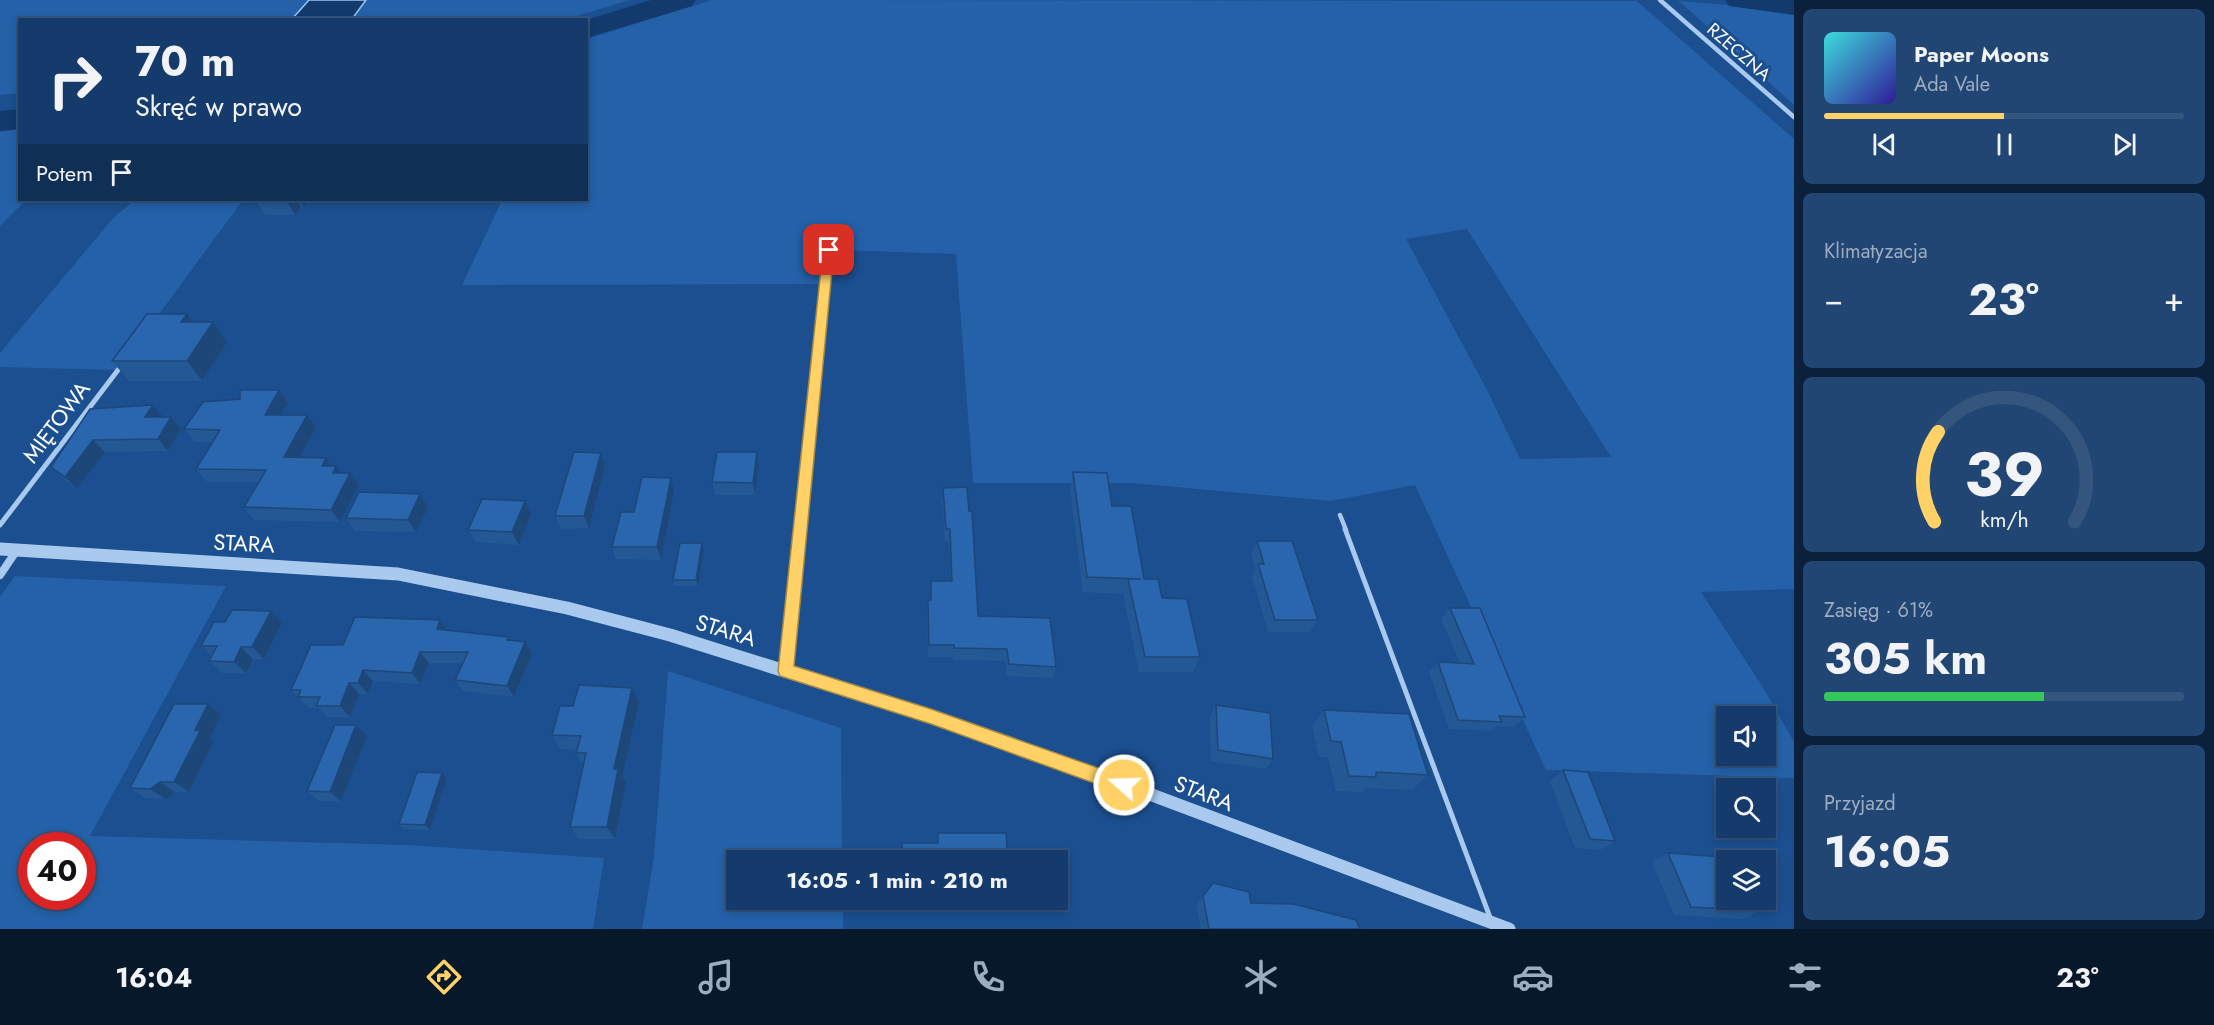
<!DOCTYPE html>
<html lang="pl">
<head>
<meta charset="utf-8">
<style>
  body { margin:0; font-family:Jost,sans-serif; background:#214673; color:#f1f3f6; height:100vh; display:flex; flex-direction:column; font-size:22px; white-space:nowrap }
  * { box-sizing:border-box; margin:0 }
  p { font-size:20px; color:#9dadc1 }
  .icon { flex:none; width:33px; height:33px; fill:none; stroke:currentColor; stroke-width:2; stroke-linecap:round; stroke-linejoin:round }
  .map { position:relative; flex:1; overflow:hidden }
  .panel { display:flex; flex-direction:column; gap:9px; padding:9px; background:#0b203b; width:420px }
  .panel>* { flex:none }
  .guide { position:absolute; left:18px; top:18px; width:570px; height:183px; border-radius:0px; box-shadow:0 3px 9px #0003,0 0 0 2px #33557e; background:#143b6b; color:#f1f3f6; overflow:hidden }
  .tools { position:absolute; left:1716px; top:706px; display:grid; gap:12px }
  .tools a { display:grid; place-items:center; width:60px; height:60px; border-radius:0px; background:#143b6b; box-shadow:0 3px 9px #0003,0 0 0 2px #33557e; font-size:30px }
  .speed { position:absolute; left:18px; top:832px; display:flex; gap:12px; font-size:30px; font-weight:700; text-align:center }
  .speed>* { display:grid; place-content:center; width:78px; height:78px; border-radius:50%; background:#143b6b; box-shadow:0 3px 9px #0003,0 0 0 2px #33557e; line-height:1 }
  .speed .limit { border:9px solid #d22; background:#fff; color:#111 }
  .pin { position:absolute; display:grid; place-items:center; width:51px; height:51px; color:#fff; margin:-26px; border-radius:12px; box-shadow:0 3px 9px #0006 }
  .me { position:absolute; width:66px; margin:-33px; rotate:290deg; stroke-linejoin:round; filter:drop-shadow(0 0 4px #0008) }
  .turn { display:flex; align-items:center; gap:21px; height:126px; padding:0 18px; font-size:27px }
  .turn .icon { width:78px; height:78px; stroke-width:2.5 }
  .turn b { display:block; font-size:42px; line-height:51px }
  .then { display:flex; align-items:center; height:57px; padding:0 18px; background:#0003; gap:12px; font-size:22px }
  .big { font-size:45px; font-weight:700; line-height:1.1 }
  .panel .tile { flex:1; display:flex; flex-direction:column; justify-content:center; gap:9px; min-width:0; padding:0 21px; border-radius:9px; background:#214673 }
  .panel .dial { align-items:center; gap:0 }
  .dial svg { height:156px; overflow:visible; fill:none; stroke:#33557e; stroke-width:7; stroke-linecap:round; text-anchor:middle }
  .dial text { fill:#f1f3f6; stroke:none }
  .song { display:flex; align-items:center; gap:18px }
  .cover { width:72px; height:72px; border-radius:9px; background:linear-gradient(135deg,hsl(180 70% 55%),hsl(250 70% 35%)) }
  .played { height:6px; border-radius:3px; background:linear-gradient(90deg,#ffd166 50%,#33557e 50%) }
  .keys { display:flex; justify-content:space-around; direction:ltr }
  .heat { display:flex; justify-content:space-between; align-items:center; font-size:33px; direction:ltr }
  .charge { height:9px; border-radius:4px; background:linear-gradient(90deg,#34c759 61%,#33557e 0) }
  .trip { position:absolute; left:726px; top:850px; width:342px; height:60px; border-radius:0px; background:#143b6b; box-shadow:0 3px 9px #0003,0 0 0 2px #33557e; font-weight:700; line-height:60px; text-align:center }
  .dock { display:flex; height:96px; justify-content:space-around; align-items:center; background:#08182b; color:#9dadc1 }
  .dock .icon { width:42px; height:42px }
  .dock .on { color:#ffd166 }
  .dock b { font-size:27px; color:#f1f3f6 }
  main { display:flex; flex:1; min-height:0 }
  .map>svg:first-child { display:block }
  .green { fill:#2461a8; fill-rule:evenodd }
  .water { fill:#123a6d; stroke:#9cc4f0; stroke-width:1.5 }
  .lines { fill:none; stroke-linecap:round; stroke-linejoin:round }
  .river { fill:#123a6d; fill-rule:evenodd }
  .service-far1 { stroke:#a9c9ee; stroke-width:4.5 }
  .service { stroke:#a9c9ee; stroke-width:5 }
  .minor-far2 { stroke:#a9c9ee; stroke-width:4.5 }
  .minor-far1 { stroke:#a9c9ee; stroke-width:5 }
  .minor { stroke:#a9c9ee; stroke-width:8 }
  .tertiary { stroke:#a9c9ee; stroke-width:13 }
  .wall { fill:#245895 }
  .shaded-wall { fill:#1d4779 }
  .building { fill:#2a66ad; stroke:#1d4779; stroke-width:1.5 }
  .route { fill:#ffd166; stroke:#a68842; stroke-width:1.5 }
  .labels { text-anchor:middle; stroke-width:6; stroke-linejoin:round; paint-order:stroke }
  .far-street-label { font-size:18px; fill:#fff; stroke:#1b4f8f }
  .street-label { font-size:22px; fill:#fff; stroke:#1b4f8f }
</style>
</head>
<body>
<main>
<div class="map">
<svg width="1794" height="929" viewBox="0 0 1794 929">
  <rect width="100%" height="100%" fill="#1b4f8f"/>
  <!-- green -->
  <path class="green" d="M0,0H309L292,19L20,20L19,93L0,95Z
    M366,0H630L567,19L352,20Z
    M712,0L1637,1L1794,139V589L1701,592L1764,689L1794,742V778L1546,770L1415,485L1331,501L1132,483H973L956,254L838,250L826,284L462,285L502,200H586L587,39ZM1467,229L1611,457L1520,459L1486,388L1406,239ZM1726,717H1766V756H1726Z
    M1679,1L1794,10V105Z
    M19,129L20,200H26L0,226V132Z
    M135,200H243L118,370L0,367V353L114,217Z
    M15,576L226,586L90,836L408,845L604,858L593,929H0V597ZM32,846H82V897H32Z
    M668,671L841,728L842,861H736V900H843V929H642L654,857Z"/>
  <!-- water -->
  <path class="water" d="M309,0H366L352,19H292Z"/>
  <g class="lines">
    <!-- river -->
    <path class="river" d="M651,0H696L692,6L586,38V20Z
      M1725,0H1794V15L1729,6Z
      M20,109V129L0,131V111Z"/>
    <!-- service-far1 -->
    <path class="service-far1" d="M1340,515L1346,530
      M800,530L829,250"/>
    <!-- service -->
    <path class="service" d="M1345,529L1491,920
      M786,668L800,529"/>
    <!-- minor-far2 -->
    <path class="minor-far2" d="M1660,0L1794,117"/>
    <!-- minor-far1 -->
    <path class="minor-far1" d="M0,525L118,370"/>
    <!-- minor -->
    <path class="minor" d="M0,575L17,550"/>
    <!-- tertiary -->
    <path class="tertiary" d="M0,549L398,574L567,608L670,635L931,717L1104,777L1509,929"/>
  </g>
  <!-- wall -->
  <path class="wall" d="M258,200H309L304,207H301L295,215H265L257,202Z
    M193,322H213L227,342L202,381H129L112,361Z
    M279,390L288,403L281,415H307L316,427L299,458H326L331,466H336L340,473H350L359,485L340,522L254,520L244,507L259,482H207L196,469L213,442H195L184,429L240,399Z
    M90,409L163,417H171L181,429L168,451L105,452L77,489L64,479L51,467Z
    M759,465L755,495H715L712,482Z
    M605,466L589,528L561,529L555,516Z
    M1073,472L1112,506L1144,579L1162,598L1200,657L1193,672H1139L1123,594L1083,592L1070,489Z
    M671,478L674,491L661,560L616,559L612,547L634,512Z
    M943,488L978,616L1056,667L1053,678L1007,676L1005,661L953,660V657H928L927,612L928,600H930L931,581H951L949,542H945L942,501Z
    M420,494L428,507L416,532L355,531L346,518Z
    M525,501L531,514L519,545L476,542L468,530Z
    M1257,541L1318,620L1310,632H1268L1252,576L1256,570L1251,554Z
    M704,550L698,586H675L673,580Z
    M1450,608L1525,717L1514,727L1497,726L1491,731L1449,729L1429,672L1438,662L1460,663L1441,619Z
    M282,623L264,659H253L246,673H222L209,661L212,656L201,646Z
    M447,631L508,637L509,640L525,642L532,653L514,697L463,691L455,680L463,663H429L420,684L373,681L368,694H359L350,717H327L319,708H309L291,690L343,645Z
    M632,688L639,702L622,777L626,782L615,839H579L570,827L584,765L576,753L577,750L560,749L552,735L573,706Z
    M208,704L221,715L210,738L214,741L189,792H175L165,799L145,798L130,788Z
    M1216,705L1273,759L1266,769L1211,761L1210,716Z
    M1324,710L1428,775L1412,790L1366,788L1362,792L1336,791L1328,757H1319L1312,726Z
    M367,736L341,801H319L307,791Z
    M1563,770L1615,841L1600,850L1575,848L1550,781Z
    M442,773L447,778L430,830L404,829L399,824Z
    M1668,853L1761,911L1743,919L1674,915L1652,862Z
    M1213,883L1251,903L1360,929H1201L1196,905Z
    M939,900H990L985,907L962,906L959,903H939Z"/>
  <!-- shaded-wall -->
  <path class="shaded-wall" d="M289,200H297L301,207L295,215L287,202Z
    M300,200H309L304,207Z
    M187,314L201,333L181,322Z
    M213,322L227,342L202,381L187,361Z
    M279,390L288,403L274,427L265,415Z
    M153,405L163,417H145Z
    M307,415L316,427L293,470L284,457Z
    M171,417L181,429L168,451L158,439Z
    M93,440L105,452L77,489L65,477Z
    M757,452L759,465L755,495L753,483Z
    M601,453L605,466L589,528L584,516Z
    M326,458L334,471L336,466L345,479L322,466Z
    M350,473L359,485L340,522L331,510Z
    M671,478L674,491L661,560L657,547Z
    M420,494L428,507L416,532L408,520Z
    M525,501L531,514L519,545L512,532Z
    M702,543L704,550L698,586L696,580Z
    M271,611L282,623L264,659L252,647Z
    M440,620L448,632L437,629Z
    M525,642L532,653L514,697L507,686Z
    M241,647L253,659L246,673L234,662Z
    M420,652L429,663L420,684L412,673Z
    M363,670L373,681L368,694L358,683Z
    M349,683L359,694L350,717L340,706Z
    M632,688L639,702L622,777L626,782L615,839L607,827L614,769Z
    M208,704L221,715L210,738L214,741L189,792L174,782L195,730Z
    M356,725L367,736L341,801L330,792Z
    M442,773L447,778L430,830L425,825Z
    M160,782L175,792L165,799L150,789Z"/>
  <!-- building -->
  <path class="building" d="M258,200H289L287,202H257Z
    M147,314H187L181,322H213L187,361H112Z
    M240,390H279L265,415H307L284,457L326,458L322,466H336L333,473H350L331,510L244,507L266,470L196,469L220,430L184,429L203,402L240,399Z
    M153,405L145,417H171L158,439L93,440L65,477L51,467L90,409Z
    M574,452L601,453L584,516H555Z
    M717,452H757L753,483L712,482Z
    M1073,472L1107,473L1112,506H1131L1144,579H1158L1162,598L1187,599L1200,657H1145L1128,579H1141L1087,577Z
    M642,477L671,478L657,547H612L621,512H634Z
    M967,487L969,511H972L978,616L1050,618L1056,667L1009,664L1007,649L954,648V645H929L928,600H931V581H952L950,529H946L943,488Z
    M359,492L420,494L408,520L346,518Z
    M482,499L525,501L512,532L468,530Z
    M1257,541H1292L1318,620H1275L1258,564H1264Z
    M680,543H702L696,580H673Z
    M1450,608H1480L1525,717L1499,716L1502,722L1458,720L1438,662L1474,664Z
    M232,610L271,611L252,647H241L234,662L209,661L217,646H201L214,622H225Z
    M355,617L440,620L437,629L508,637L507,640L525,642L507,686L455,680L468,652H420L412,673L363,670L358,683H349L340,706H316L320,697H298L301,690H291L311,645H343Z
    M579,685L632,688L614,769H618L607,827H570L586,753H576L581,736L552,735L560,706H573Z
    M174,704H208L195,730L200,731L174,782H160L150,789L130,788Z
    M1216,705L1270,713L1273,759L1218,750Z
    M1324,710L1409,714L1428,775L1376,772V777L1349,776L1341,742L1331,741Z
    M335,725H356L330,792L307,791Z
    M1563,770L1588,772L1615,841L1590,839Z
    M417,772L442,773L425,825L399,824Z
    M938,833H1006L1008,861H903L902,843H938Z
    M1668,853L1736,858L1737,861H1726V900H1756L1761,911L1691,907Z
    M1213,883L1249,892L1251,903L1293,904L1356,920L1360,929H1209L1203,896Z"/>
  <!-- route -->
  <path class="route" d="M829,247L834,250L794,666L931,709L1124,777L1131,779L1133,785L1131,791L1124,794L931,724L780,676L778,671L823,250Z"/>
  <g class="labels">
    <!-- far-street labels -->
    <g class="far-street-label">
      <text transform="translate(1739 52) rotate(41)" y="6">RZECZNA</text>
    </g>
    <!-- street labels -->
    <g class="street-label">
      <text transform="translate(56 422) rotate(-53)" y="8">MIĘTOWA</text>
      <text transform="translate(244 543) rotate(3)" y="8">STARA</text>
      <text transform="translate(726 630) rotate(17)" y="8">STARA</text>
      <text transform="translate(1204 793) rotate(21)" y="8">STARA</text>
    </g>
  </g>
</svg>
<div class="tools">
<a><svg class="icon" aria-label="sound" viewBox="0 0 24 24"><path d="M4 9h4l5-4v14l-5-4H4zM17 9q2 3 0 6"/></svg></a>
<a><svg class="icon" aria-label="search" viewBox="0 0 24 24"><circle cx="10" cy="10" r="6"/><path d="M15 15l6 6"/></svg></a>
<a><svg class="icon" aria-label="layers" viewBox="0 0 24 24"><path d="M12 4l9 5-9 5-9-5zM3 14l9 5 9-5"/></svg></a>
</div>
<div class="speed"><div class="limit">40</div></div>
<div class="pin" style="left:829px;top:250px;background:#d93025"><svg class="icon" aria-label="arrive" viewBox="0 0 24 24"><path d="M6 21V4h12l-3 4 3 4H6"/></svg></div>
<svg class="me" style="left:1124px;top:785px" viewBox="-20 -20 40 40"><circle r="17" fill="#ffd166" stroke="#fff" stroke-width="3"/><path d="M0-11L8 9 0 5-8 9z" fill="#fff"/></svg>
<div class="trip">16:05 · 1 min · 210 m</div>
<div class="guide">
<div class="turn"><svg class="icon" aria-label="right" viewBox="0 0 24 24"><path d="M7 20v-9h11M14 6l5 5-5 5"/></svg><div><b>70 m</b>Skręć w prawo</div></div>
<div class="then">Potem<svg class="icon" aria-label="arrive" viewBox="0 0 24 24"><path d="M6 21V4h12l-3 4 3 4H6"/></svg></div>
</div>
</div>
<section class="panel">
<div class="tile">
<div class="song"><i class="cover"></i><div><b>Paper Moons</b><p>Ada Vale</p></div></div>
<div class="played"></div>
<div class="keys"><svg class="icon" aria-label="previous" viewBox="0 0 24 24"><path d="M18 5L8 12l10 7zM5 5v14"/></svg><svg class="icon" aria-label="pause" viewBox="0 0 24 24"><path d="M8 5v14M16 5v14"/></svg><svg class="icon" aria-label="next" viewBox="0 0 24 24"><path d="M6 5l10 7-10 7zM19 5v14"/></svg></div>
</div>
<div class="tile"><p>Klimatyzacja</p>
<div class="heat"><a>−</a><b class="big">23°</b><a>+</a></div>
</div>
<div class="tile dial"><svg viewBox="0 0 100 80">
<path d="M14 69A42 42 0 1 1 86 69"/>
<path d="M14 69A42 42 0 0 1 16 23" stroke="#ffd166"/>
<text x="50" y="56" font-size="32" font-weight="700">39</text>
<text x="50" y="72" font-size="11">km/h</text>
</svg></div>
<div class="tile"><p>Zasięg · 61%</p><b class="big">305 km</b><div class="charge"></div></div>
<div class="tile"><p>Przyjazd</p><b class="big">16:05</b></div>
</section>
</main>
<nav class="dock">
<b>16:04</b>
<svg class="icon on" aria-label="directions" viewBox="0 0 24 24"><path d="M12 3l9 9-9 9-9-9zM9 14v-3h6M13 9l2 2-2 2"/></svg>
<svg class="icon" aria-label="music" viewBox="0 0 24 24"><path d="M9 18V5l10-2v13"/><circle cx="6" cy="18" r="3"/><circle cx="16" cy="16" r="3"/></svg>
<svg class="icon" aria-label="phone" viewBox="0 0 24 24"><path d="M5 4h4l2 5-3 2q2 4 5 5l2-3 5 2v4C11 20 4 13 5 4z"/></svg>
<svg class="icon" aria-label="climate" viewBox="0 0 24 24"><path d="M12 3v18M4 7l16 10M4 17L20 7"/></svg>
<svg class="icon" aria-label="car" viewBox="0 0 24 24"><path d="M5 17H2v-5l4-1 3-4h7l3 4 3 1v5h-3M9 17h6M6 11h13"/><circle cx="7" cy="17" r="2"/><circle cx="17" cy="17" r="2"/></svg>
<svg class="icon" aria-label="filters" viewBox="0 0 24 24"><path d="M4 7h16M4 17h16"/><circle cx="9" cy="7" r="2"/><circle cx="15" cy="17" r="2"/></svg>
<b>23°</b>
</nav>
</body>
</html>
